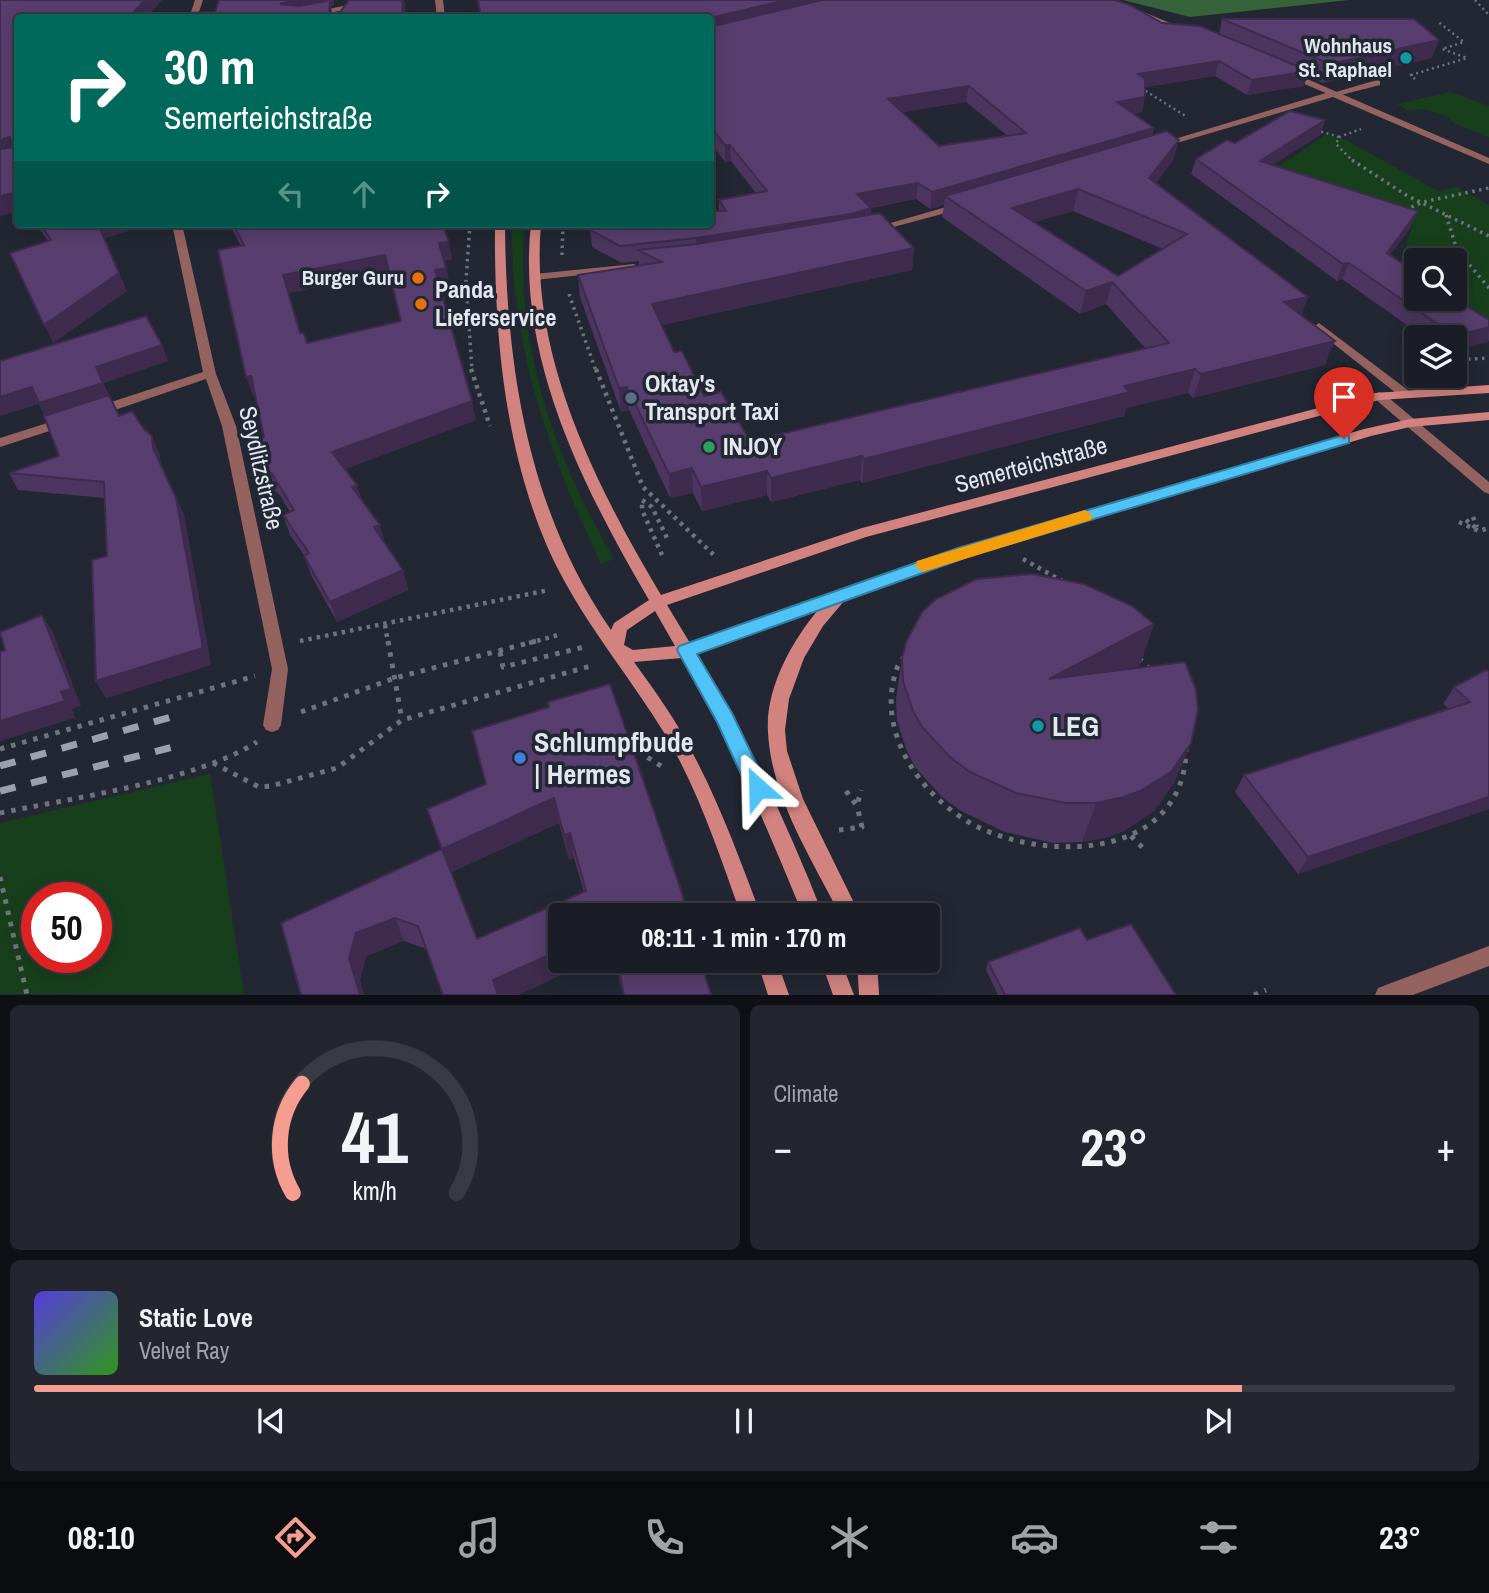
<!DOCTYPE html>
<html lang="en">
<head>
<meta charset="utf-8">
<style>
  body { margin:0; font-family:"Archivo Narrow",sans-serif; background:#23262e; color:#f1f3f6; height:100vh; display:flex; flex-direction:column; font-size:26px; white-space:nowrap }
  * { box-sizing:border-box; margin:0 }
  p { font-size:23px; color:#9fa2a7 }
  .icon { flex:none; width:38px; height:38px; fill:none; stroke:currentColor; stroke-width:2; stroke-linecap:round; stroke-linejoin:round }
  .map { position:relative; height:995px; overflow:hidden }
  .sheet { display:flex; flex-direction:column; gap:10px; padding:10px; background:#0e1015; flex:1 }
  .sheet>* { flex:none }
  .guide { position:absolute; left:14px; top:14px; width:700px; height:214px; border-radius:7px; box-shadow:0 4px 18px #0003,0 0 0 2px #383b43; background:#00695c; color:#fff; overflow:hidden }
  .controls { position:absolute; left:1404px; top:248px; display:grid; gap:14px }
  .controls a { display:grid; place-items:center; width:63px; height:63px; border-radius:7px; background:#1a1d26; box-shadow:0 4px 18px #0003,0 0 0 2px #383b43; font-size:35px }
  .speed { position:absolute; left:21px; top:882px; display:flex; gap:14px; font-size:35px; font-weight:700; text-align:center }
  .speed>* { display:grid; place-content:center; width:91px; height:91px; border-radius:50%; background:#1a1d26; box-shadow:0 4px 18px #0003,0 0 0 2px #383b43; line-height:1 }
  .speed .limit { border:10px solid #d22; background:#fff; color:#111 }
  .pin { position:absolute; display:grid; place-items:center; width:60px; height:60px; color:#fff; margin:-72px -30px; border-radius:50% 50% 50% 0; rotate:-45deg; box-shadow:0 0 7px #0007 }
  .pin .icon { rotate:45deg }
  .me { position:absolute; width:77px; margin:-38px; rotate:335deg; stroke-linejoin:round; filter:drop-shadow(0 0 5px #0008) }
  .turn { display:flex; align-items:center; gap:24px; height:147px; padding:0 35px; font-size:32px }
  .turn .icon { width:91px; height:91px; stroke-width:2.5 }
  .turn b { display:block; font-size:49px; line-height:60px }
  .lanes { display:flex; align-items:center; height:66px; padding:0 35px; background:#0003; justify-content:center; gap:35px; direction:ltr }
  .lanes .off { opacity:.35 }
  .big { font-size:52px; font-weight:700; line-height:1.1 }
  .sheet .tile { flex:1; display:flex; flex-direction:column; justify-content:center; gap:10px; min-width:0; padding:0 24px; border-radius:10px; background:#23262e }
  .sheet .dial { align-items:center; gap:0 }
  .dial svg { height:182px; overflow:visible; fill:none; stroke:#383b43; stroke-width:7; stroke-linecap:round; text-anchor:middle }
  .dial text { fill:#f1f3f6; stroke:none }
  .song { display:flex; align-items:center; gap:21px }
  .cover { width:84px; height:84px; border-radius:10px; background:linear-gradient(135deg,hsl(250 70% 55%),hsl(110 70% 35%)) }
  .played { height:7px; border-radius:4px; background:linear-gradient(90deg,#f59d8f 85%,#383b43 85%) }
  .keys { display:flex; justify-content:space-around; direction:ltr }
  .heat { display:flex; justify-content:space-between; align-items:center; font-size:38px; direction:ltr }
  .sheet .tiles { flex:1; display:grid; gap:10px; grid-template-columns:1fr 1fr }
  .tile:last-child { grid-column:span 2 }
  .trip { position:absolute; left:548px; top:903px; width:392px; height:70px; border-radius:7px; background:#1a1d26; box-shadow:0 4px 18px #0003,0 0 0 2px #383b43; font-weight:700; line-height:70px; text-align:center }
  .tab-bar { display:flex; height:112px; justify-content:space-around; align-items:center; background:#0a0c0f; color:#9fa2a7 }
  .tab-bar .icon { width:49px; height:49px }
  .tab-bar .on { color:#f59d8f }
  .tab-bar b { font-size:32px; color:#f1f3f6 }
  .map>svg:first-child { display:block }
  .green { fill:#183f1c; fill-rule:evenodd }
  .forest { fill:#366339 }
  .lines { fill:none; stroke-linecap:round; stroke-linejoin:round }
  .path-far3 { stroke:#6e737d; stroke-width:2.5; stroke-dasharray:2 3.5; stroke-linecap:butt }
  .path-far2 { stroke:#6e737d; stroke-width:3.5; stroke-dasharray:2.5 4.5; stroke-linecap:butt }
  .path-far1 { stroke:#6e737d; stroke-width:4.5; stroke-dasharray:3.5 5; stroke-linecap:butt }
  .path { stroke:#6e737d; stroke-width:5; stroke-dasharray:4.5 7; stroke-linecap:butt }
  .service { fill:#946360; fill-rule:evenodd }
  .minor { fill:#946360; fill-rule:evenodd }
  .secondary { fill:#d2837f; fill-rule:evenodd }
  .rail { stroke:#9ca0aa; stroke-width:7; stroke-dasharray:16 16; stroke-linecap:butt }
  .wall { fill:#4c355f; fill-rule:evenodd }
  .shaded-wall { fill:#3e2b4d }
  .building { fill:#583e6e; stroke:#3e2b4d; stroke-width:2; fill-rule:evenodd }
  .route { fill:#4fc3f7; stroke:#337fa1; stroke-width:2 }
  .slow { fill:#f59e0b }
  .culture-dot { fill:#0f9aa8; stroke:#222733; stroke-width:2.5 }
  .food-dot { fill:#e8710a; stroke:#222733; stroke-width:2.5 }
  .service-dot { fill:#5c6f8a; stroke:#222733; stroke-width:2.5 }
  .leisure-dot { fill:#2e9e5b; stroke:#222733; stroke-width:2.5 }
  .shop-dot { fill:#3f7fe0; stroke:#222733; stroke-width:2.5 }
  .labels { text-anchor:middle; stroke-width:7; stroke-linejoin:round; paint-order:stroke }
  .far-poi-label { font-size:21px; font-weight:bold; fill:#e3e7ef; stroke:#222733; text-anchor:end }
  .poi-label { font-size:24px; font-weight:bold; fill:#e3e7ef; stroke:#222733; text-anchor:start }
  .street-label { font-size:24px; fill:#e3e7ef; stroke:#222733 }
  .near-poi-label { font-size:28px; font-weight:bold; fill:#e3e7ef; stroke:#222733; text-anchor:start }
</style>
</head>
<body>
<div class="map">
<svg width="1489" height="995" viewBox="0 0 1489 995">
  <rect width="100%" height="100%" fill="#222733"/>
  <!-- green -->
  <path class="green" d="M1451,92L1489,106V137L1455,124L1446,116L1423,109L1407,110L1397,104Z
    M1325,135L1344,139L1438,191L1457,187L1489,205V325L1454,299V261H1416V277L1399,266L1413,225L1310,192L1269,173Z
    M512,224H525C513,343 555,458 614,559L601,564C550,455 510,346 512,224Z
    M210,774L244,994H0V823ZM37,898H96V957H37Z"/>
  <!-- forest -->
  <path class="forest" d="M1123,0H1349L1190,17Z"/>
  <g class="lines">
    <!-- path-far3 -->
    <path class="path-far3" d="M1475,0L1489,15
      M1415,79L1411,75L1467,58L1442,49L1464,42L1437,21
      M1141,88L1187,117
      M1316,130L1339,137L1336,144L1354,162
      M1339,137L1361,129"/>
    <!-- path-far2 -->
    <path class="path-far2" d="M1352,160L1406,195L1489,236
      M1405,210L1423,202L1489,188
      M1446,215L1457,250L1489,288
      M470,224L466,280L472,371
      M562,255L563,224
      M1436,261L1457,250
      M569,294L596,371
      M1454,360L1489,358"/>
    <!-- path-far1 -->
    <path class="path-far1" d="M471,369L490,426
      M596,369L643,487L717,558
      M1473,517L1477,527
      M1466,520L1476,528
      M1459,522L1479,531L1489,528
      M662,555L642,510V500L652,507L667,538
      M1023,559L1064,582
      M385,625L388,643
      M300,641L549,590
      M529,643L558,635
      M920,643C933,630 946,626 963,620C973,617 983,612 994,610C1035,600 1085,622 1118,643"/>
    <!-- path -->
    <path class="path" d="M388,641L402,720
      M922,641C914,648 901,658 897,668C874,732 922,800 980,828C1053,862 1181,857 1186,753C1188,706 1153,664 1115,641
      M500,652L503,667L584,647
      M301,712L395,678L536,641
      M0,749L255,676
      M638,751L661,766
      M213,763L259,787L271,786L337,768L402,720L594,665
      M846,791L857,806L861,790
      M0,813C73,798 195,781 257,742
      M839,830L862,827L857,806
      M1131,836L1146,851
      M0,877L27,995
      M1254,995L1266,990"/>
    <!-- service -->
    <path class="service" d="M1377,80L1380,81V85L1333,97L1329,94Z
      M1319,323L1409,391L1411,394L1409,397H1401L1315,329L1313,327Z"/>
    <!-- minor -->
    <path class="minor" d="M195,0H203L197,18H189Z
      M435,0H443L445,18H437Z
      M362,2H365V6L303,18H286Z
      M1133,10H1139L1189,31L1182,33L1133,14Z
      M1285,72H1291L1489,158V164L1333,97L1163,147L1155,145L1326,93L1285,76Z
      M960,203L965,206L964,208L875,232L870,229Z
      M172,224H182L216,374L236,426L288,669L281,725L278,730L272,732L266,730L263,725L272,669L222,426L206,379L103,414H93L92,411L93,408L203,372Z
      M634,264L639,267L638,269L535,280L529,277L535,274Z
      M1379,392L1383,393L1489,482V494L1484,492L1375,399L1373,396Z
      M66,417L71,418L72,421L71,424L0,447V438Z
      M1489,946V966L1413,995H1375L1378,988Z"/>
    <!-- secondary -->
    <path class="secondary" d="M495,224H505C506,368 528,510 611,630L614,623L649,600C584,489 516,357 531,224H541C529,355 596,486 661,595L862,528L1375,393L1489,385V393L1379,400L866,537L667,605L690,643L959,548L1364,429L1410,419L1489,412V420L1410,427L1371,436L969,556L845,600L823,626L804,658L789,699L785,730L787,751L803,799L860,915H840C812,859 771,797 768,732C765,689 792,641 818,610L696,654C746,736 788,825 823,915H803C767,827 730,740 682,658L634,662C655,691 676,720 692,752C720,804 740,860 761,915H741C720,856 700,795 668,739C629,674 578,617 547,546C504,446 494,332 495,224ZM655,611L675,646L633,650L624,645L627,630Z
      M757,961H777L789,995H768Z
      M821,961H841L854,995H833Z
      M857,961H877L879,995H859Z"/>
    <!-- rail -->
    <path class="rail" d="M0,766L178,715
      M0,791L177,746"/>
  </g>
  <!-- wall -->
  <path class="wall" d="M710,18L1162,23L1219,34L1222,19L1432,58L1323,83L1307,76L1304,86L1247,95L1215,76L1145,87V97L1142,112L1134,114L1152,136L1179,140L1173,160L1156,183L1301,315L1325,365L1193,398L1188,393L1126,408L1124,416L862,483L860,480L771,502L767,495L702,511L693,493L670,498L629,410L621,412L580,297L578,275L639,265V261L622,263L592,247L590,230L719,211V200L756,193L731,161L725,162L710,142ZM966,102L1008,136L939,146L902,112ZM916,199L930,209L944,205L942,217L1080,314L1106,304L1146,349L750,441L704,396L674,352L662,325L912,270L914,248L871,214V208ZM1073,211L1163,249L1118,276L1034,222Z
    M1325,120L1320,135L1272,165L1411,227L1390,255L1489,320V340L1488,342L1454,338H1425L1342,279L1337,281L1191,174L1196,159L1235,143Z
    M36,224H125L128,231L104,238L127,291L53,343L48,241Z
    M229,224H442L452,259L444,261L450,286L440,288L476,420L345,469L385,544L403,570L408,590L337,622L311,575L304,555L290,535L283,515L290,512L279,494L264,482L257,462L264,437L255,396H253L241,246ZM389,273L401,321L307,343L300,333L288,293Z
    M162,345L168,361L103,383L119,416L144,429L159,452L160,464L184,515L211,665L106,698L96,681L107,556L105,498L18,490L9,473L59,456L45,416L39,404Z
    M1154,624L1140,665L1132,669L1191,743L1174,783L1154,811L1124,831L1108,837L1082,842L1053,843L1005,832L961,811L942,797L915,767L907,751L897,721L896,699L902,659Z
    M1489,672V809L1298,874L1235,792L1244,775L1449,709L1443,704L1454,687Z
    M548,702L680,887L560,915V961H591L518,995H443L426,949L404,941L366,956L360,981L364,995H301L441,849L427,809L486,784L549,708ZM559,823L569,860L574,858L584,892L477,939L451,872Z
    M1087,940L1176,995H998L986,970L988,962Z
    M615,961H701L711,995H623Z"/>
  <!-- shaded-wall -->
  <path class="shaded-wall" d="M145,0H162L147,18L131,15Z
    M295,0H334V5L331,6L333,18H329L280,4Z
    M402,0H404L405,3V18H403Z
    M786,0H842L710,32V18Z
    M1439,40L1432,58L1323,83L1330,64Z
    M1219,61L1215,76L1135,89L1138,74Z
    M1309,71L1304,86L1247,95L1252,80Z
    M969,86L966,102L887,115L888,99Z
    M1145,97L1142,112L1114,117L1117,102Z
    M1325,120L1320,135L1255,176L1260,161Z
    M1154,128L1150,144L945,196L944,205L930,209L932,192Z
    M10,137L18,153L0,158V140Z
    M1179,140L1173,160L1144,199L1149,178Z
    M725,145H730L731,161L725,162Z
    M918,183L916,199L856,210L857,194Z
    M1078,189L1073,211L1008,230L1012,208Z
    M18,192V211L0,216V196Z
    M871,208L870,225L697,255L696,238Z
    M1418,211L1411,227L1380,269L1387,253Z
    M97,224H125L128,231L104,239Z
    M449,242L452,259L442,261L439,243Z
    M914,248L912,270L653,327L652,304Z
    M385,255L389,273L288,293L283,275Z
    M1349,263L1342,279L1337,281L1343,264Z
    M446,268L450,286L439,288L435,270Z
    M119,273L127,291L53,343L44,325Z
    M1112,282L1106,304L1080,314L1086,291Z
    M1308,297L1300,320L1284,302Z
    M1489,327L1488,342L1454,351V338L1455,336Z
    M1335,341L1325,365L1193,398L1201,374Z
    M162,345L168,361L103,383L96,367Z
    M1195,369L1188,393L1126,408L1124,416L862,483L864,459L1124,386Z
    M251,376L258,395L253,396L246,377Z
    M103,383L111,399L47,420L39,404L0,416V397L32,387Z
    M627,387L629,410L621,412L619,388Z
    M472,401L476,420L338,472L332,452Z
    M152,436L159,452L161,465L153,448Z
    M862,456L860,480L771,502V478Z
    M692,468L693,493L670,498L669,474Z
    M767,471V495L702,511L701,487Z
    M357,485L363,504L352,487Z
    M176,498L184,515L211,665L106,698L96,681Z
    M380,525L386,545L374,527Z
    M403,570L408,590L337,622L330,602Z
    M42,615L53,632L81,706L72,709L75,718L0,741V721L61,692Z
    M1154,624L1140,665L1038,719L1049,679Z
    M1191,743L1174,783L1154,811L1124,831L1108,837L1082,842L1096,803Z
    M1489,797V809L1298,874L1308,857Z
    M554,798L559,823L450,873L442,849Z
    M570,833L574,858L569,860L564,835Z
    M395,918L404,941L366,956L360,981L364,995H360L349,958L356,933Z
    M560,950V961H591L518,995H497L493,980Z"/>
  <!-- building -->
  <path class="building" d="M0,0H145L131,15L215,12L219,0H295L280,4L299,6L330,0L329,18H18V192L0,196V149L13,147L10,137L0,140Z
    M349,0H402L403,18H336Z
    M478,0H786L710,18H481Z
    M822,0H1115L1130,5L1162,23L1200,26L1309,71L1252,80L1219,61L1138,74L1145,79V97L1117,102L1154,128L932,192L918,183L857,194L871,208L851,214L696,238L620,246L590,230L591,224H710V211H726L719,200L767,191L730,145H725L710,126V27ZM969,86L1026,133L939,146L888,99Z
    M1222,19H1414L1439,40L1330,64Z
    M1290,111L1325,120L1260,161L1418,211L1387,253L1416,272V299H1454V298L1489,320V327L1455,336L1349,263L1343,264L1196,159L1227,140L1235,143Z
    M1167,131L1179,140L1149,178L1308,297L1284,302L1335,341L1201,374L1195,369L1124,386L1130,392L864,459L862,456L771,478L767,471L701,487L692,468L669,474L627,387L619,388L578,275L662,262L638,250L697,244L880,213L914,248L652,304L674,352L682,351L704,396L721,392L750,441L1169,343L1112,282L1086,291L945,196ZM1078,189L1187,234L1118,276L1012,208Z
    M40,224H98L119,273L44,325L10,253L51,240Z
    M233,224H442L449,242L439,243L446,268L435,270L472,401L332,452L357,485L352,487L380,525L374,527L403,570L330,602L304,556L309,553L283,515L294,510L272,474L257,462L256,443L264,437L251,376L246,377L218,250L244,245ZM385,255L401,321L307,343L304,333H300L283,275Z
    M146,316L162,345L96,367L103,383L39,403L32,387L0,397V361Z
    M109,395L119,416L132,411L144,429L152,436L153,448L176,498L203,648L96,681L92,560L107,556L104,482L9,473L59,456L44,416Z
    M1032,574L1084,584L1132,606L1154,624L1049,679L1185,662L1196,690L1198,710L1191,743L1171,772L1140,791L1124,797L1096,803H1066L1016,793L970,772L950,757L922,727L913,711L903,681L902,659L906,642L922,612L936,599L977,579Z
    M42,615L71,689L61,692L65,701L0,721V652L5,650L0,632Z
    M1486,670L1489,672V797L1308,857L1244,775L1470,702L1454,687Z
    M610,684L680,887L688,915H560V950L493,980L498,995H443L418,926L395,918L356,933L349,958L360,995H301L281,923L442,849L427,809L486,784L472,731L549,707L548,702ZM554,798L564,835L570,833L586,891L477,939L442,849Z
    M1131,924L1176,995H1005L988,962L1080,928L1087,940Z
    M617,961H701L711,995H624Z"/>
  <!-- route -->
  <path class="route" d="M1344,435L1349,436V443L970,556L697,654L732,713L768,788L765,794L758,796L750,794L717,722L677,650L679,646L958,548Z"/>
  <!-- slow -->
  <path class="slow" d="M1085,510L1093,516L1091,520L923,572L915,566L917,561Z"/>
  <!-- markers -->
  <g class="culture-dot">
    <circle cx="1406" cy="58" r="7"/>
    <circle cx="1038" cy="726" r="7"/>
  </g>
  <g class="food-dot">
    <circle cx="418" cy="278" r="7"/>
    <circle cx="421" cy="304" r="7"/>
  </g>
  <circle class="service-dot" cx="631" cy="398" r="7"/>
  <circle class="leisure-dot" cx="709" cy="447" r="7"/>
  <circle class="shop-dot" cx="520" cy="758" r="7"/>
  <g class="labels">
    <!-- far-poi labels -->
    <g class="far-poi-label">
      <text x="1392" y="53">Wohnhaus<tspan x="1392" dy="24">St. Raphael</tspan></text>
      <text x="404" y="285">Burger Guru</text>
    </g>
    <!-- poi labels -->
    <g class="poi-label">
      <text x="435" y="298">Panda<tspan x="435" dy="28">Lieferservice</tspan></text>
      <text x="645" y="392">Oktay's<tspan x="645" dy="28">Transport Taxi</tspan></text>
      <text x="723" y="455">INJOY</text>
    </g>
    <!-- street labels -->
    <g class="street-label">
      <text transform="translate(1031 465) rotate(-15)" y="8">Semerteichstraße</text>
      <text transform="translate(261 468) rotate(77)" y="8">Seydlitzstraße</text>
    </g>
    <!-- near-poi labels -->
    <g class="near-poi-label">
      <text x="1052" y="736">LEG</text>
      <text x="534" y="752">Schlumpfbude<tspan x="534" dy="32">| Hermes</tspan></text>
    </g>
  </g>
</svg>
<div class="controls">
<a><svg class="icon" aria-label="search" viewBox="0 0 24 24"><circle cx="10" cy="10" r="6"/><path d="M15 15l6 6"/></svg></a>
<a><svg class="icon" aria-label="layers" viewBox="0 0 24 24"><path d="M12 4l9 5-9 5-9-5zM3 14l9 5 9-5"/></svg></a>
</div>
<div class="speed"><div class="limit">50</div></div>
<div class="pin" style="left:1344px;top:439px;background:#d93025"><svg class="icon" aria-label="arrive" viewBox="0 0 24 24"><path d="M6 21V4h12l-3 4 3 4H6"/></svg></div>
<svg class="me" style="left:758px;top:788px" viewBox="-20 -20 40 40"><path d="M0-17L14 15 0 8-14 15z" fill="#4fc3f7" stroke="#fff" stroke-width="4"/></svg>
<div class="trip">08:11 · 1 min · 170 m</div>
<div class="guide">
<div class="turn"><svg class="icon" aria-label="right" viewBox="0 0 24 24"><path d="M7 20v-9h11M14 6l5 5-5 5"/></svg><div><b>30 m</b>Semerteichstraße</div></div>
<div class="lanes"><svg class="icon off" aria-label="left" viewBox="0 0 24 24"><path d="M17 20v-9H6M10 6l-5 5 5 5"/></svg><svg class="icon off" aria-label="ahead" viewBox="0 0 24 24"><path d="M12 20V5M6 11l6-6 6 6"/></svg><svg class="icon" aria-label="right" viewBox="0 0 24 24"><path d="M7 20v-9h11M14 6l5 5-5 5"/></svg></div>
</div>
</div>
<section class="sheet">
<div class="tiles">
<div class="tile dial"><svg viewBox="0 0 100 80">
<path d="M14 69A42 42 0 1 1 86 69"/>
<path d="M14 69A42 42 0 0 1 18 21" stroke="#f59d8f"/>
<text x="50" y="56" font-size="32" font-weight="700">41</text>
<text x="50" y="72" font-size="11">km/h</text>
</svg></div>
<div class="tile"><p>Climate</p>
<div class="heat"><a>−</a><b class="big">23°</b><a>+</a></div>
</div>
<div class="tile">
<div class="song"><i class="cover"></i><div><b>Static Love</b><p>Velvet Ray</p></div></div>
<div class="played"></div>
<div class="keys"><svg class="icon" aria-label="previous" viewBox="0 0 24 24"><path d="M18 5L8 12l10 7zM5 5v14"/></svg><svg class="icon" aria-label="pause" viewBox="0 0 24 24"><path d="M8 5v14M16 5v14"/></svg><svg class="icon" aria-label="next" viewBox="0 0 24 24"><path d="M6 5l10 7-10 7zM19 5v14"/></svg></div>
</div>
</div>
</section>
<nav class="tab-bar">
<b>08:10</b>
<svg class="icon on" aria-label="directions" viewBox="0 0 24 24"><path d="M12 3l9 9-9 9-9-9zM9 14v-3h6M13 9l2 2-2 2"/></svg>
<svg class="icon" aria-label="music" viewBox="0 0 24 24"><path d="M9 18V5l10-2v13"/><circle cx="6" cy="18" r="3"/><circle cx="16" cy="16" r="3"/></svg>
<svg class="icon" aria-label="phone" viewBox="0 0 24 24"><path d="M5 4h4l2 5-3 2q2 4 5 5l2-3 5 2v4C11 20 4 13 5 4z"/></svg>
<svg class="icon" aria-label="climate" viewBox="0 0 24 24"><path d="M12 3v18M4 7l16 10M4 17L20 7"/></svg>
<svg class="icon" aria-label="car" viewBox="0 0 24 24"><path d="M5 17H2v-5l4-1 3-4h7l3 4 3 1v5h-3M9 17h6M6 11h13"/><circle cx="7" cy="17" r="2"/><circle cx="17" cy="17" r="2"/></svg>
<svg class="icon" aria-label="filters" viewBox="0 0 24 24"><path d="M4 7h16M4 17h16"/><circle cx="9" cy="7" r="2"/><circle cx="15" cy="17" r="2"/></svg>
<b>23°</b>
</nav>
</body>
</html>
